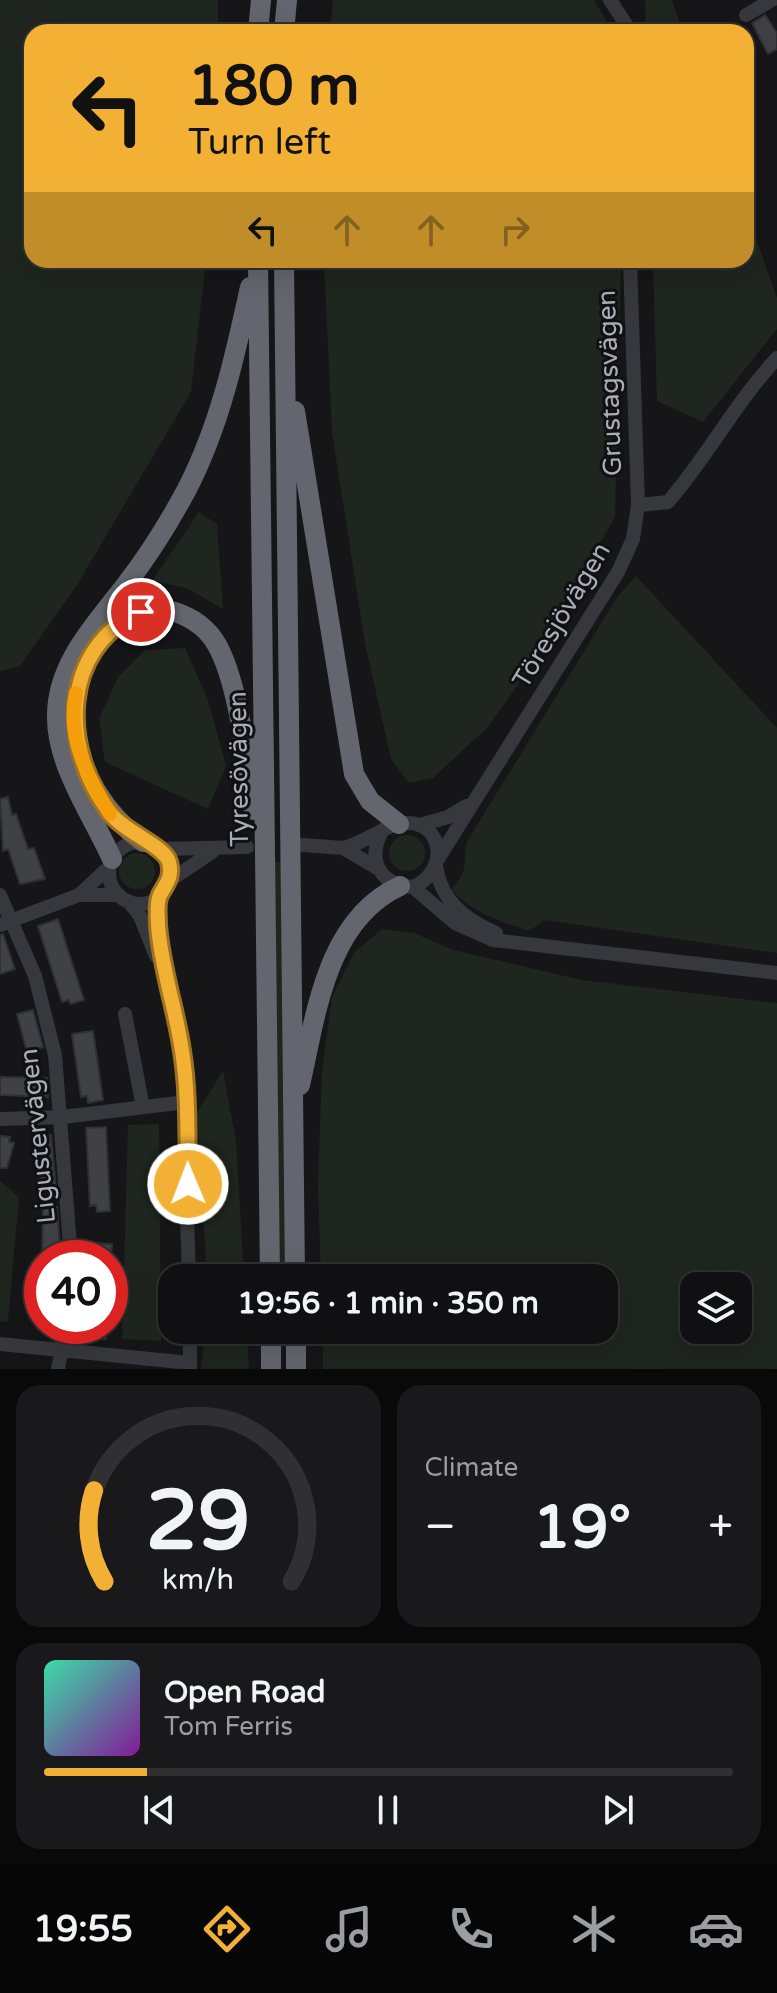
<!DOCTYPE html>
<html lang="en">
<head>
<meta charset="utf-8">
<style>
  body { margin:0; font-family:"Varela Round",sans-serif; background:#19191b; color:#f1f3f6; height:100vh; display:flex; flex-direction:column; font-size:30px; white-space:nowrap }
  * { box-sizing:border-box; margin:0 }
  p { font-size:26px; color:#9c9d9f }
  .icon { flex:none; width:44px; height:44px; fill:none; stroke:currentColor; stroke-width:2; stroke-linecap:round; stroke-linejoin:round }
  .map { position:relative; height:1369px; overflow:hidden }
  .panel { display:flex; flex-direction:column; gap:16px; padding:16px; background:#09090a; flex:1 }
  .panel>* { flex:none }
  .top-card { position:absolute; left:24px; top:24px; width:730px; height:244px; border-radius:24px; box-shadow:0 8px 32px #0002,0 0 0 2px #303032; background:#f2b134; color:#111; overflow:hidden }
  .buttons { position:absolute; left:680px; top:1272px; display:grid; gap:16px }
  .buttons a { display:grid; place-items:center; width:72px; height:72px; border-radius:16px; background:#101012; box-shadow:0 8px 32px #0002,0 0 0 2px #303032; font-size:40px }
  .speed { position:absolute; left:24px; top:1240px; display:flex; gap:16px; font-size:40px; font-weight:700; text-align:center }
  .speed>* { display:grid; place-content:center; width:104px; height:104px; border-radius:50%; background:#101012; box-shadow:0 8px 32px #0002,0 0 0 2px #303032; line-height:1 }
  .speed .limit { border:12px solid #d22; background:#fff; color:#111 }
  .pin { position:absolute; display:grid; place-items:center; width:68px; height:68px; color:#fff; margin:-34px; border:4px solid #fff; border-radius:50%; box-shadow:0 2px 8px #0007 }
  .me { position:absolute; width:88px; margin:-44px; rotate:359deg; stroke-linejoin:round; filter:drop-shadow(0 0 6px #0008) }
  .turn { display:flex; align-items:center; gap:28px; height:168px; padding:0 32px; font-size:36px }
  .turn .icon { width:104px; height:104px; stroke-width:2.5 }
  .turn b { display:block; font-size:56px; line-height:68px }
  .lanes { display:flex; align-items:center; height:76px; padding:0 32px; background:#0003; justify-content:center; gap:40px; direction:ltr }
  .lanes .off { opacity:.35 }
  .big { font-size:60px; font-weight:700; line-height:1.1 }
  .panel .tile { flex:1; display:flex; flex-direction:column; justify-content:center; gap:12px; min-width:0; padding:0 28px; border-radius:24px; background:#19191b }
  .panel .dial { align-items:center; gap:0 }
  .dial svg { height:208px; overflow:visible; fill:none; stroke:#303032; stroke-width:7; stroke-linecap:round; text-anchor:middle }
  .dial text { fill:#f1f3f6; stroke:none }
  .song { display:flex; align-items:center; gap:24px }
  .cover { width:96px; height:96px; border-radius:12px; background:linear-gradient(135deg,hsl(160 70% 55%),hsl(290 70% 35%)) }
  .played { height:8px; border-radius:4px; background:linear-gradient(90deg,#f2b134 15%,#303032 15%) }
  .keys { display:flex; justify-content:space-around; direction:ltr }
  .heat { display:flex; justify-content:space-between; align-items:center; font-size:44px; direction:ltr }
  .panel .tiles { flex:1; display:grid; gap:16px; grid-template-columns:1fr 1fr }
  .tile:last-child { grid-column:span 2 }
  .trip { position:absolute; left:158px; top:1264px; width:460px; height:80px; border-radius:24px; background:#101012; box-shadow:0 8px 32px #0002,0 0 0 2px #303032; font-weight:700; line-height:80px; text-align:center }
  .tab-bar { display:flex; height:128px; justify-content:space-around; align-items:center; background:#060607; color:#9c9d9f }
  .tab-bar .icon { width:56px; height:56px }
  .tab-bar .current { color:#f2b134 }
  .tab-bar b { font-size:36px; color:#f1f3f6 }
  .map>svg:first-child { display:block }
  .green { fill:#1e261f; fill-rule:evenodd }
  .building { fill:#404145; stroke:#303034; stroke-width:2 }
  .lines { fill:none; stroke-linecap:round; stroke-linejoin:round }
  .minor { stroke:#37383d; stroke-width:14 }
  .highway { stroke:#63666e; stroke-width:20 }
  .route-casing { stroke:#9d7322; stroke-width:20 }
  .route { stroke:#f2b134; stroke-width:14 }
  .slow { stroke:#f59e0b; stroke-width:14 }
  .labels { text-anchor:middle; stroke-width:6; stroke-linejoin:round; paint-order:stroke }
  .street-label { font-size:26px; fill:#a8adb8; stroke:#111113 }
</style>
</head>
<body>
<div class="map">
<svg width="777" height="1369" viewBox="0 0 777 1369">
  <rect width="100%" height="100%" fill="#161618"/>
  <!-- green -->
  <path class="green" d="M0,0H218V32H32V260H206L191,392L77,585L20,666L0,671Z
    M333,0H594L613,32H330Z
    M645,0H672L683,32H646Z
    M746,210L777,298V329L703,422L657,401L653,260H746Z
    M324,260H621L615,516L539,655L488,727L433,778L409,783L391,759L365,643L332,432Z
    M199,512L217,524L223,609L187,588L152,581Z
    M636,576L777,728V953L545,920L529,931C499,921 474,913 451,890C469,870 463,867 466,843L618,596Z
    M185,648L208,700L226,766L208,809L105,762L99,719L118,677L145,650Z
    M389 853a18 18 0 1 1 36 0a18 18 0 1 1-36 0Z
    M119 871a18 18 0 1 1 36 0a18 18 0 1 1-36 0Z
    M274,862H282L287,1278H277Z
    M382,929L414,933L453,950L582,980L777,1003V1369H323V1330H604V1278H321L318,1185L322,1071L332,997L354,953ZM694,1286H738V1330H694Z
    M223,1071L236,1141L244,1278H207L197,1112Z
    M159,1124L161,1341L122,1339L128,1125Z
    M0,1181L19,1197L8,1322L0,1321Z
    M205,1330H247L249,1369H201Z"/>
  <!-- building -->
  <path class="building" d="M765,15L777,33V49L768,54L752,23Z
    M8,797L12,815L16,814L28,849L34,848L45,879L20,884L8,849L3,851L0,799Z
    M58,919L84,1000L70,1004L69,1000L62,1002L38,926Z
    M3,934L15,969L0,974V935Z
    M33,1010L43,1047L27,1052L17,1014Z
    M93,1031L103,1100L88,1103L87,1096L81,1097L72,1034Z
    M0,1077L47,1078L48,1097L0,1095Z
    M106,1127L110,1211L97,1212L96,1205L90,1206L86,1128Z
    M51,1135L56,1189H40L39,1136Z
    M0,1136L10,1137L9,1142L14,1143L7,1168H0Z
    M43,1207H57L61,1258H42Z
    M91,1243L112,1244L111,1258H90Z
    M91,1326H107L106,1339L91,1338Z"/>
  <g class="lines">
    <!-- minor -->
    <path class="minor" d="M610,0L631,32
      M746,15L772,0
      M630,260L638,505
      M420,825L448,817L466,806
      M109 873a31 31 0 1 1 62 0a31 31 0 1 1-62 0Z
      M303,845L343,848L377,868
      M343,848C366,843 387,823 406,823C445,822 448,873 413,887C381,885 367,862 381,833
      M161,849L247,847
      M438,859L618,572L633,539L638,505L668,502C708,456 735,403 777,358
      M436,866C441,901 465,920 496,933
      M169,881L212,852
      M413,887L455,923L493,940L777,973
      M0,895L35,976L55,1055L71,1258
      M79,895L109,867
      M160,896L158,928L182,1051L189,1278
      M128,901L140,916L156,956
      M0,925L79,895H119
      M125,1014L143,1107
      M0,1119L63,1117L186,1102
      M0,1344L190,1363
      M58,1369L66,1326
      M190,1369V1330"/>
    <!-- highway -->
    <path class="highway" d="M258,32L261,0
      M284,32L287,0
      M258,260L270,1278
      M284,260L295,1278
      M295,411L354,774L370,801L399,824
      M143,842C106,815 79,773 74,726C68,673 114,595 175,612C193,618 208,629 217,645C239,684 247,765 254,810
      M112,859C93,816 57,766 57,718C56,665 94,626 125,586C148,556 169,523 187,489C220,425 235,356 250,287
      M300,1085C316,1015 326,920 400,886
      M271,1330V1369
      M296,1330V1369"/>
  </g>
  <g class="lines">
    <!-- route casing -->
    <g class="route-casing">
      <path id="route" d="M141,612C59,648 61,750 110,813C124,832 165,846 169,862C173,877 166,884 160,895C156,903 158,917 158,925C161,968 176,1009 182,1051C189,1094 187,1140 188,1184"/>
    </g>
    <!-- route -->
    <use href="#route" class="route"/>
    <!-- slow -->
    <path class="slow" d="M76,693C66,737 88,778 110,814"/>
  </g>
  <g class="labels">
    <!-- street labels -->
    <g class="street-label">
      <text transform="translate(609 383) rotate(-92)" y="9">Grustagsvägen</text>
      <text transform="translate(561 615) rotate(-59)" y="9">Töresjövägen</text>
      <text transform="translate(238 769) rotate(-91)" y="9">Tyresövägen</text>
      <text transform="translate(37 1136) rotate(-96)" y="9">Ligustervägen</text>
    </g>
  </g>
</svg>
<div class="buttons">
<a><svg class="icon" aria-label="layers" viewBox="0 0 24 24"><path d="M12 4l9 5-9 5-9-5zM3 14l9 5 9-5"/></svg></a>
</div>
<div class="speed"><div class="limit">40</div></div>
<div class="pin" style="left:141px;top:612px;background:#d93025"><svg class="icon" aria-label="arrive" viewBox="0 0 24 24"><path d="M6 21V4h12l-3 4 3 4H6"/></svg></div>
<svg class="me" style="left:188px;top:1184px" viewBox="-20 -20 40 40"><circle r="17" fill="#f2b134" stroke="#fff" stroke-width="3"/><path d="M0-11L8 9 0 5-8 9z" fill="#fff"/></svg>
<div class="trip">19:56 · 1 min · 350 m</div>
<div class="top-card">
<div class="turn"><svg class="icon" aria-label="left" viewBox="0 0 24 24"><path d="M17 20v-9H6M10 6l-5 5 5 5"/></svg><div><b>180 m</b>Turn left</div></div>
<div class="lanes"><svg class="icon" aria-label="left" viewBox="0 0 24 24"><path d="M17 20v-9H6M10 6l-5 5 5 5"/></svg><svg class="icon off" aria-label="ahead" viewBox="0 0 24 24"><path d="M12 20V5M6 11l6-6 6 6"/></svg><svg class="icon off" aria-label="ahead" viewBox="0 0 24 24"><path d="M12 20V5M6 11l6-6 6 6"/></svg><svg class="icon off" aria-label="right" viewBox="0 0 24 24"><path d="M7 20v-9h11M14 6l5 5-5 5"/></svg></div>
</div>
</div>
<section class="panel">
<div class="tiles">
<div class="tile dial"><svg viewBox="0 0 100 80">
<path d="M14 69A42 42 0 1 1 86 69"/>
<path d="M14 69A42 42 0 0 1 10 34" stroke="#f2b134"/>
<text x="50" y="56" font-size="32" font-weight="700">29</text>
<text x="50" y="72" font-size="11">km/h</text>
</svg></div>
<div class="tile"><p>Climate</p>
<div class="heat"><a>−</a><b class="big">19°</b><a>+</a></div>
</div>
<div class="tile">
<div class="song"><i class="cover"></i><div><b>Open Road</b><p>Tom Ferris</p></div></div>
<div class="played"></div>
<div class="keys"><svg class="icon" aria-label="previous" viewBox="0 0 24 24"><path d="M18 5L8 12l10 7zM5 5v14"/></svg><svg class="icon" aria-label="pause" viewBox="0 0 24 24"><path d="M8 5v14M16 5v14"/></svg><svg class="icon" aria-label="next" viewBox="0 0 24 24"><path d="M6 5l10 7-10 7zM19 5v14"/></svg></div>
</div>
</div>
</section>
<nav class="tab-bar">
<b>19:55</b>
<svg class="icon current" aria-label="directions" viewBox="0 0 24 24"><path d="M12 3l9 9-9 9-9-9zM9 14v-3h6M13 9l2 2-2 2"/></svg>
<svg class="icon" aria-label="music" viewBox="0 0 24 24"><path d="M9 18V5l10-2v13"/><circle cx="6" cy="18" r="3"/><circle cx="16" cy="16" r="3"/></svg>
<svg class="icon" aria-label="phone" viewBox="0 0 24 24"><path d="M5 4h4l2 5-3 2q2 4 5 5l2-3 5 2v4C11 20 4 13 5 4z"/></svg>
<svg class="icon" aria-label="climate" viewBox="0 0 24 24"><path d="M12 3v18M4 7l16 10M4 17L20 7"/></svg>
<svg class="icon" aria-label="car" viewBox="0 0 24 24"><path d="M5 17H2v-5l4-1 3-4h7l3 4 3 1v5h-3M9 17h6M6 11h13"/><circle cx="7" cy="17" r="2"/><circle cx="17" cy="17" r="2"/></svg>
</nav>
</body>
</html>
